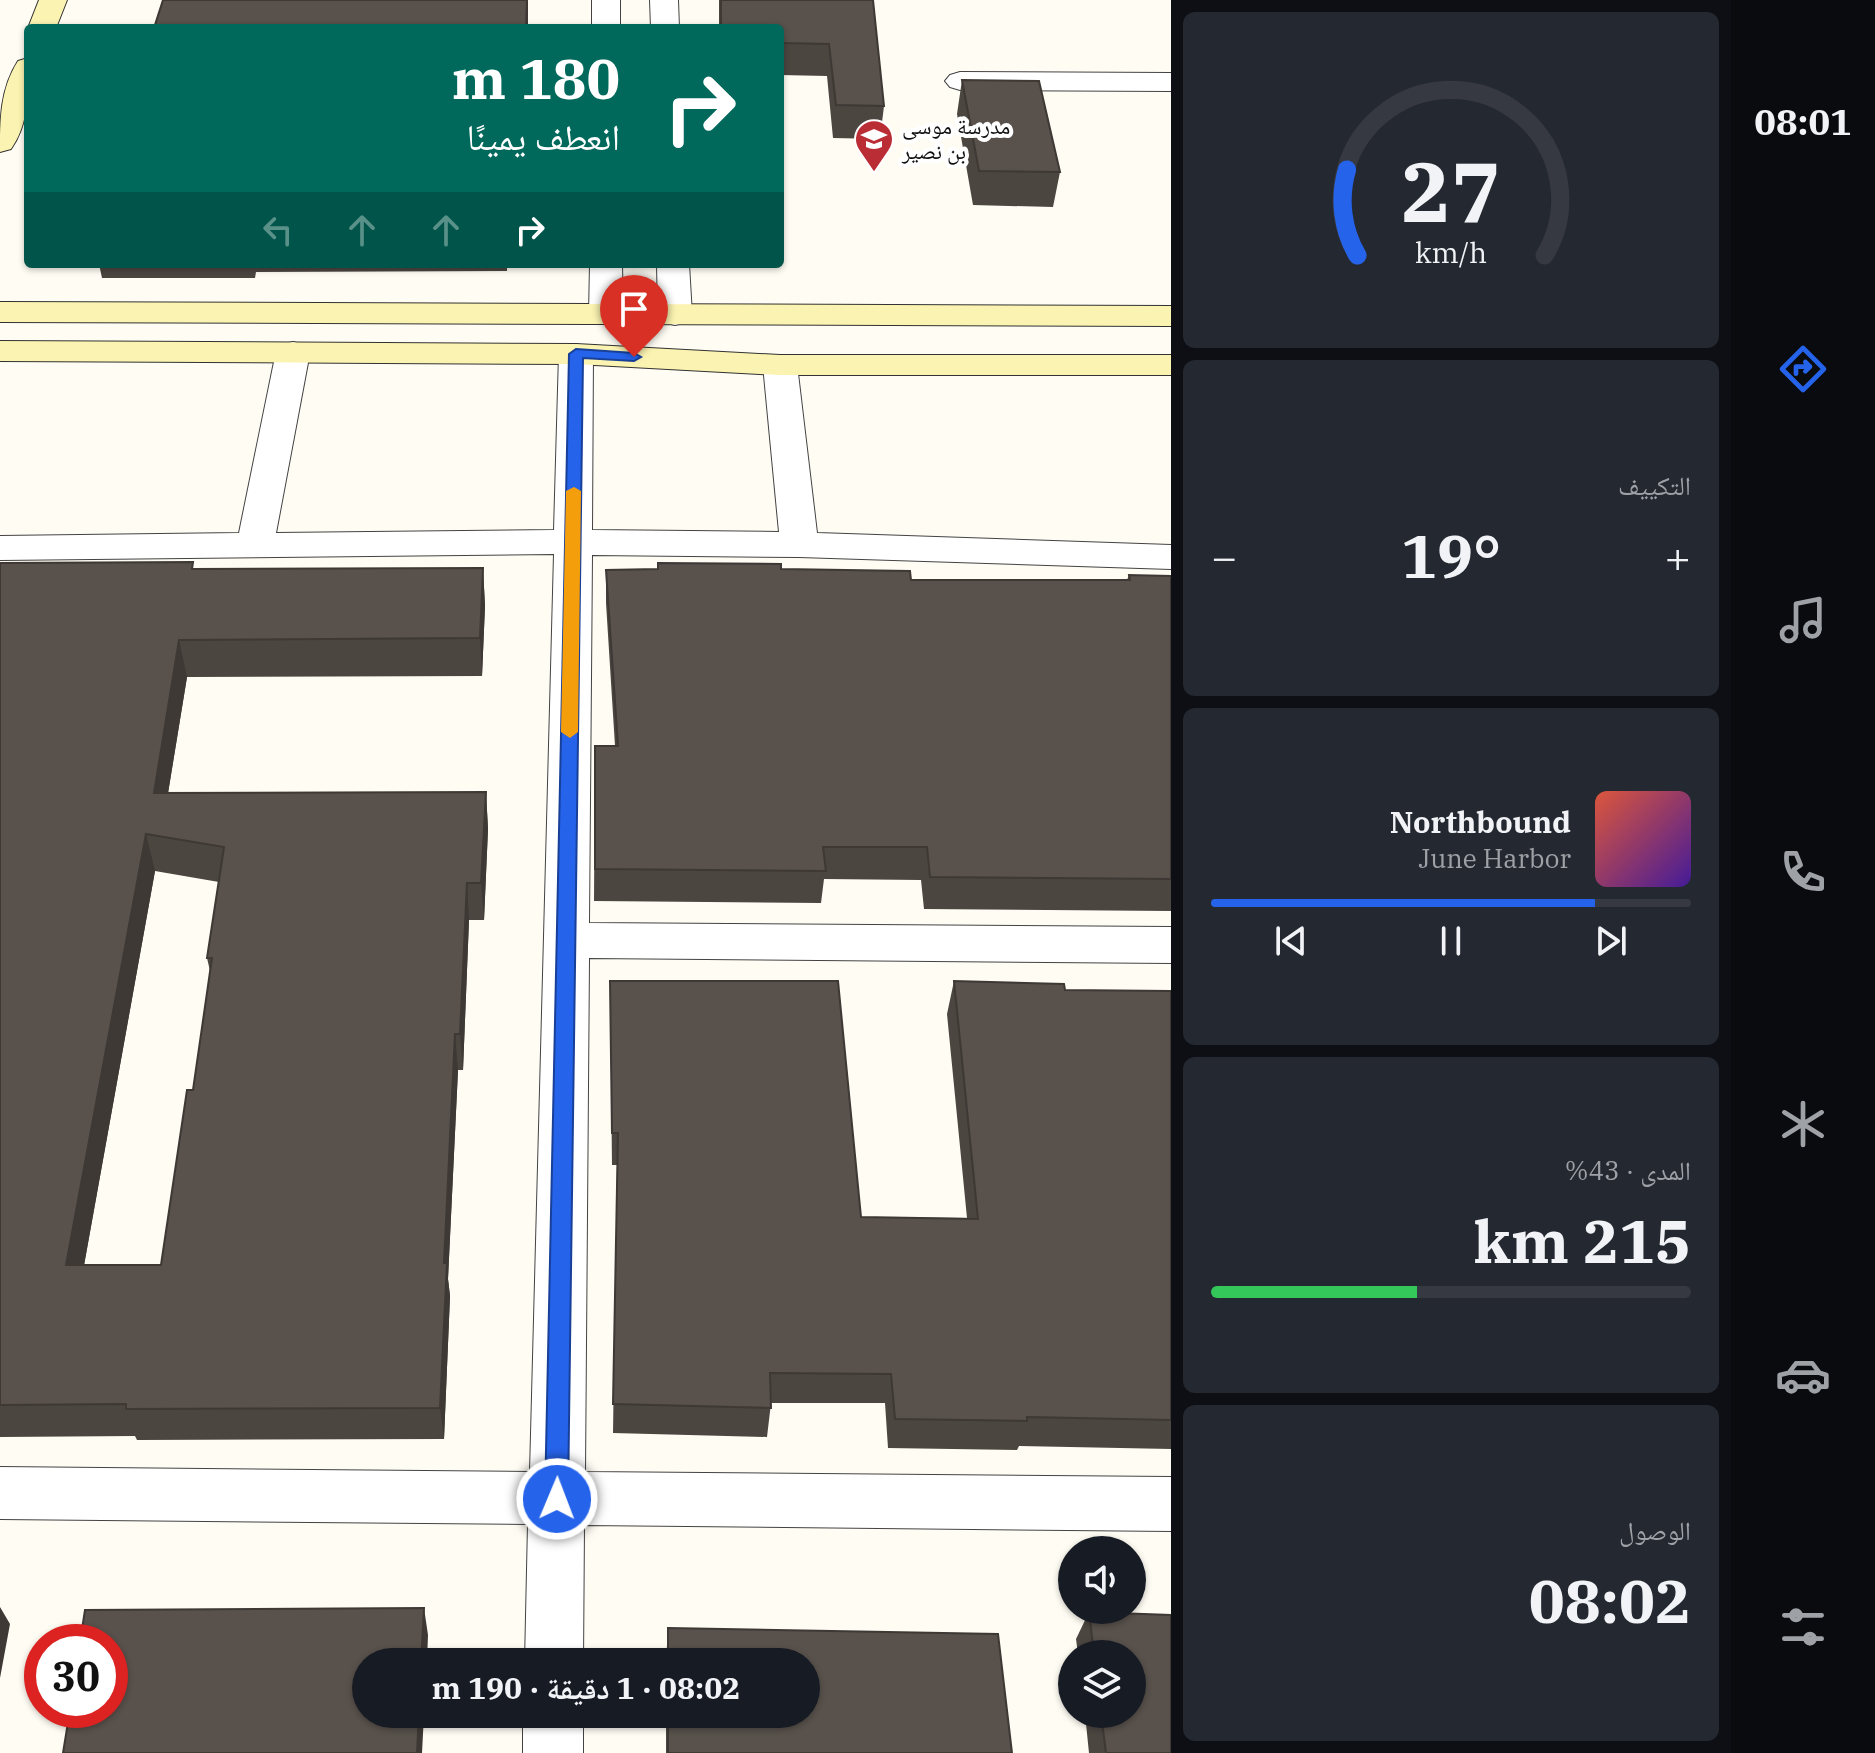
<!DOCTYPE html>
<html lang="ar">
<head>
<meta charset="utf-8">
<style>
  body { margin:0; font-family:"IBM Plex Serif","Noto Naskh Arabic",serif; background:#242831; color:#f1f3f6; direction:rtl; height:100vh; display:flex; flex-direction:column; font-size:30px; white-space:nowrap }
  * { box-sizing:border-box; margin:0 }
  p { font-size:26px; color:#9ea1a6 }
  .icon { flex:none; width:44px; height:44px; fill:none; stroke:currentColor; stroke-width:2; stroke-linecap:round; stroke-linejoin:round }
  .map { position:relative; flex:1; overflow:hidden; direction:ltr }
  .side { display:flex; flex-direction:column; gap:12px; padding:12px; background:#0d0f14; width:560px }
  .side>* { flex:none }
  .guide { position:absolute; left:24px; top:24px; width:760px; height:244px; border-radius:8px; box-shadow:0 2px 6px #0004; direction:rtl; background:#00695c; color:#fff; overflow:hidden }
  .tools { position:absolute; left:1058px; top:1536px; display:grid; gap:16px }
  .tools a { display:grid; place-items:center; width:88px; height:88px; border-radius:50%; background:#171b24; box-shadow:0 2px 6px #0004; font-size:40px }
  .speed { position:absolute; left:24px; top:1624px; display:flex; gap:16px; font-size:40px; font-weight:700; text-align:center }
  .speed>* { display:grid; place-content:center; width:104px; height:104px; border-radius:50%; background:#171b24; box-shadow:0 2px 6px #0004; line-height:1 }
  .speed .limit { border:12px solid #d22; background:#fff; color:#111 }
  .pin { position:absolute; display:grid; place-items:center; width:68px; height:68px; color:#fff; margin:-82px -34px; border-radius:50% 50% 50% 0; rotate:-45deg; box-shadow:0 0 8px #0007 }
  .pin .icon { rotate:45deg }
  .me { position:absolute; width:88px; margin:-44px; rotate:1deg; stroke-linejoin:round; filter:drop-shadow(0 0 6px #0008) }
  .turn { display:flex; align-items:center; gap:28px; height:168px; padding:0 32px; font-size:36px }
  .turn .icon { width:104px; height:104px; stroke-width:2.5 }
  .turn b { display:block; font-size:56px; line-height:68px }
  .lanes { display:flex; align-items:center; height:76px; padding:0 32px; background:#0003; justify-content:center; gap:40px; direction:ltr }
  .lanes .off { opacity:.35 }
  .big { font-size:60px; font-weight:800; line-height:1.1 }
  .side .card { flex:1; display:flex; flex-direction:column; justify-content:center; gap:12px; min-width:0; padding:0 28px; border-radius:12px; background:#242831 }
  .side .dial { align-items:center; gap:0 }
  .dial svg { height:208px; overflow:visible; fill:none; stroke:#363941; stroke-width:7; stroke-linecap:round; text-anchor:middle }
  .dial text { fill:#f1f3f6; stroke:none }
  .song { display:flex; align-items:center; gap:24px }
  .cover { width:96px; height:96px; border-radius:12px; background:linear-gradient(135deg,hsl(10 70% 55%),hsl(260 70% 35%)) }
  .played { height:8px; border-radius:4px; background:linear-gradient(90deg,#2563eb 80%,#363941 80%) }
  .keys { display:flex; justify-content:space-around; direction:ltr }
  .heat { display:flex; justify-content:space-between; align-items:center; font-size:44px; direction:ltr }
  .charge { height:12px; border-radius:6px; background:linear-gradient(90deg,#34c759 43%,#363941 0) }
  .trip { position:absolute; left:352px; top:1648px; width:468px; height:80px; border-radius:40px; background:#171b24; box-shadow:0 2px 6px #0004; font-weight:800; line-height:80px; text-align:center; direction:rtl }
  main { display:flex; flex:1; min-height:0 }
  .tabs { display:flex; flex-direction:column; width:144px; justify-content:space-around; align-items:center; background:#090b0e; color:#9ea1a6 }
  .tabs .icon { width:56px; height:56px }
  .tabs .selected { color:#2563eb }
  .tabs b { font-size:36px; color:#f1f3f6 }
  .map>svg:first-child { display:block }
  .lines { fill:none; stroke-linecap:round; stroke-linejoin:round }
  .street-casing { stroke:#434343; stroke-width:2 }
  .secondary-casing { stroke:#323232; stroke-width:2 }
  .street { fill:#fff; fill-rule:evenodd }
  .secondary { fill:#fbf3b1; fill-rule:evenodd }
  .wall { fill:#4c4641; fill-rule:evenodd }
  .shaded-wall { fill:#3e3935 }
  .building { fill:#58514c; stroke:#3e3935; stroke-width:2; fill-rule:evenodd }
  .route { fill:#2563eb; stroke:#184099; stroke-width:2 }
  .slow { fill:#f59e0b }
  .labels { text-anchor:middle; stroke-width:8; stroke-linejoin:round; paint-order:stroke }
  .far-poi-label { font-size:22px; fill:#101010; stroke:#fff; text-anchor:start }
</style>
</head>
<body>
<main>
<nav class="tabs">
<b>08:01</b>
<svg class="icon selected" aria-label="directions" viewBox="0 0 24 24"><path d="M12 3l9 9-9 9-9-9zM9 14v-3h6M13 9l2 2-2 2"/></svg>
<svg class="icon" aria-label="music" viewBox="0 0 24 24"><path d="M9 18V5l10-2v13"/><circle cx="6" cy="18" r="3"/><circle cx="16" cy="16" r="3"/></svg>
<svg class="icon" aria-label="phone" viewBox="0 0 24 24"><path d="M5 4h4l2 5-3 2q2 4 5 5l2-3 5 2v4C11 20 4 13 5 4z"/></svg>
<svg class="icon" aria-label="climate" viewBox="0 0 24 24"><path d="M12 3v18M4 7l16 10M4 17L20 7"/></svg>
<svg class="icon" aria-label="car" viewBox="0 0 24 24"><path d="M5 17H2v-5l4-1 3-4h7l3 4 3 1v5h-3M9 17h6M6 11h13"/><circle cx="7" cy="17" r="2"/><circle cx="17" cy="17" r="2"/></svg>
<svg class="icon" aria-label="filters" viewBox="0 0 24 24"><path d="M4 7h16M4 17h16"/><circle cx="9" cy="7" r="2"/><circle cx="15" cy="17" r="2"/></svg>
</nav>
<section class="side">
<div class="card dial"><svg viewBox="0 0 100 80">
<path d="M14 69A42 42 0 1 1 86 69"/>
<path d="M14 69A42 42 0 0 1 10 36" stroke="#2563eb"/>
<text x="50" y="56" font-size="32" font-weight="700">27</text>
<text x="50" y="72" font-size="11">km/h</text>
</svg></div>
<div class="card"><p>التكييف</p>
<div class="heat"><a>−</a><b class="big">19°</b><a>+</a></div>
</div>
<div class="card">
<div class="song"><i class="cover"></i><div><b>Northbound</b><p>June Harbor</p></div></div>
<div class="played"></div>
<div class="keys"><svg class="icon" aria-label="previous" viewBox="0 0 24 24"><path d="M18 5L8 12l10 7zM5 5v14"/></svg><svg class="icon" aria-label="pause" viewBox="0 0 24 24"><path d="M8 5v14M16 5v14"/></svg><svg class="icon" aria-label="next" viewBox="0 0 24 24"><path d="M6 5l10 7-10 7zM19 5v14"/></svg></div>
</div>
<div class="card"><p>المدى · 43%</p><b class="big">215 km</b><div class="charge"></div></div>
<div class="card"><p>الوصول</p><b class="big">08:02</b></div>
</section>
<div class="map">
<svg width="1171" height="1753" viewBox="0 0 1171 1753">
  <rect width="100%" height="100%" fill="#fefcf3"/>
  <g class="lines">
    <!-- street casing -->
    <g class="street-casing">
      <path id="street" d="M592,0H620V28H592Z
        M650,0H678L679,28H651Z
        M960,72L1171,73V91L960,90L950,87L945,81L950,75Z
        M590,264H622L623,314L618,321L606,324L594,321L589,314Z
        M657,264H689L692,315L687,322L675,325L663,322L658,315Z
        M293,342L305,345L310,352L276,533L554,530L559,354L564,347L576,344L588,347L593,354L592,530L779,532L763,365L768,358L780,355L792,358L797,365L817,533L1171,545V569L799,557L592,555L589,923L1171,927V963L589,958L585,1472L1171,1477V1531L584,1525L583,1662H525L528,1524L0,1519V1467L530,1472L554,554L0,560V536L239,533L276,352L281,345Z
        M523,1714H583V1753H523Z"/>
    </g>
    <!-- secondary casing -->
    <g class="secondary-casing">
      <path id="secondary" d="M39,0H67L56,28H28Z
        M28,58C28,90 30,122 11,149L0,152C0,120 0,89 18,61Z
        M0,302L1171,306V326L0,322Z
        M0,341L576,344L780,355H1171V375H780L576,364L0,361Z"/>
    </g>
    <!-- street -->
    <use href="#street" class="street"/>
    <!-- secondary -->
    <use href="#secondary" class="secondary"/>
  </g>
  <!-- wall -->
  <path class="wall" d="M719,0H873L884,106L880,139L833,138L827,76L780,75V28H719Z
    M962,80L1060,172L1053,207L973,205L957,114Z
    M99,264H507V271L256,272L255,278H102Z
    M0,563L195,569L483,568L485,606L482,676L187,677L168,793L486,792L488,829L484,920H469L463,1070H458L448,1279L450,1296L444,1439L137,1440L135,1436L0,1437ZM155,871L219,882L207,958L210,971L193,1090L161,1265H84Z
    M781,569L911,580H1127L1129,575L1171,576V911L924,909L921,880L824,879L821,903L594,901L595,746H615L606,603V570Z
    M610,981L861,1217L967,1218L947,1014L954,981L1065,990L1171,991V1449L1019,1446L1017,1450L888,1448L885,1403H771L767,1437L613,1433L617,1165H612Z
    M1089,1612L1171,1615V1753H1089L1085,1714H1132V1654H1078L1076,1639Z
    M668,1628L998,1634L1012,1753H666V1714H806V1662H666Z"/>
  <!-- shaded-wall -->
  <path class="shaded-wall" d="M527,0H528V28H526Z
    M483,568L485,606L482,676L480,638Z
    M179,640L187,677L162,830L154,793Z
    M486,792L488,829L484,920L481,883Z
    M146,834L155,871L78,1299L66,1265Z
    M467,883L469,920L463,1070L460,1034Z
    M455,1034L458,1070L448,1279L450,1296L444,1439L440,1408L444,1263Z
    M0,1607L10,1624L0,1678Z
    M424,1608L428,1635L427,1662H421Z
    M419,1714H424L422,1753H417Z"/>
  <!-- building -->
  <path class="building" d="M163,0H527L526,28H154Z
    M721,0H873L884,106L836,105L829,44L780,43V28H721Z
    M962,80L1039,81L1060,172L979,171Z
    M193,562L192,569L483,568L480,638L179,640L154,793L486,792L481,883H467L460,1034H455L444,1263H447L440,1408L126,1409V1404L0,1405V563ZM146,834L224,847L207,958H212L193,1090H187L161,1265H66Z
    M658,563L781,564V569L910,571L911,580H1130L1129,575L1171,576V879L930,877L927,847H823L826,871L595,869V746H618L606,570L658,569Z
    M610,981H838L861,1217L978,1219L954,981L1064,984L1065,990L1171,991V1420L1027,1417V1421L895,1419L891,1374L770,1373L771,1408L613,1404L618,1133H612Z
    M424,1608L421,1662H366V1714H419L417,1753H63L70,1710H110V1642H80L85,1610Z
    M1089,1612L1171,1615V1753H1106L1101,1714H1132V1654H1094Z
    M668,1628L998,1634L1012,1753H668V1714H806V1662H668Z"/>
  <!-- route -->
  <path class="route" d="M576,349L634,353L641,357L634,361L583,358L568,1499L565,1507L557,1510L549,1507L545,1499L569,354Z"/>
  <!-- slow -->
  <path class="slow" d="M574,487L581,491L578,732L570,738L561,732L566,491Z"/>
  <!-- icons -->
  <defs>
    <g id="school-pin" transform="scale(2)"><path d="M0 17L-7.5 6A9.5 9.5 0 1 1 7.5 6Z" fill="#ba2d34" stroke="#fff"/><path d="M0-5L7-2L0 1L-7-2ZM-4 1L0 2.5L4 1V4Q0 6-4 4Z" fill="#fff"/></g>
  </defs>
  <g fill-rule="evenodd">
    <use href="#school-pin" x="874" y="139"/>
  </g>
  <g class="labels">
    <!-- far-poi labels -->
    <g class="far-poi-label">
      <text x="902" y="134">مدرسة موسى<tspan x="902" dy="25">بن نصير</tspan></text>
    </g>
  </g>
</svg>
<div class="tools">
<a><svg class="icon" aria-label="sound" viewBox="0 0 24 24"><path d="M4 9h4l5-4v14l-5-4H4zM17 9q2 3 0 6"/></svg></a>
<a><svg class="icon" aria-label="layers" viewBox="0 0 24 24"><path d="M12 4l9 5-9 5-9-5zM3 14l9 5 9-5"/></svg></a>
</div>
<div class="speed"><div class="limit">30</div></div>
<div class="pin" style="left:634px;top:357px;background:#d93025"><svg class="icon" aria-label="arrive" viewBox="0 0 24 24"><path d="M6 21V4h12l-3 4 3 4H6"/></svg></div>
<svg class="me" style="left:557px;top:1499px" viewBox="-20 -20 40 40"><circle r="17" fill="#2563eb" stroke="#fff" stroke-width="3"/><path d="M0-11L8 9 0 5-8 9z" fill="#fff"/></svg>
<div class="trip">08:02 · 1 دقيقة · 190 m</div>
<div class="guide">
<div class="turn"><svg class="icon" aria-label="right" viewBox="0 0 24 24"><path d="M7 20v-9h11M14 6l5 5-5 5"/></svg><div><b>180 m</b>انعطف يمينًا</div></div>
<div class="lanes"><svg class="icon off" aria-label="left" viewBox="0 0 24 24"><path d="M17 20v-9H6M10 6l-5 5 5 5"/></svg><svg class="icon off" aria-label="ahead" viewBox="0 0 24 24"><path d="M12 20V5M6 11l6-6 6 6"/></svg><svg class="icon off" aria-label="ahead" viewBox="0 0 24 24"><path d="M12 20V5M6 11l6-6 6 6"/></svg><svg class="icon" aria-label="right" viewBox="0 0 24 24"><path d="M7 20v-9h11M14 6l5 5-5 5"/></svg></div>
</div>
</div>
</main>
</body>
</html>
